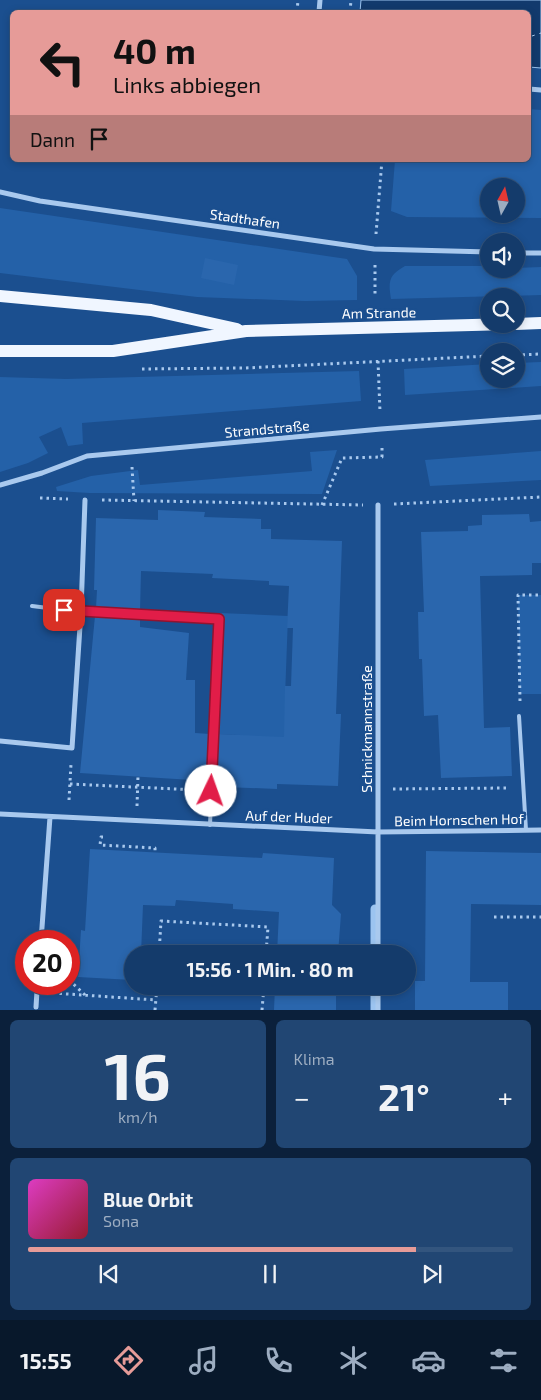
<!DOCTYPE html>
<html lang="de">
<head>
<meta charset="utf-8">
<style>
  body { margin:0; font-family:"Exo 2",sans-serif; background:#214673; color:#f1f3f6; height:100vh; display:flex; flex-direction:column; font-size:19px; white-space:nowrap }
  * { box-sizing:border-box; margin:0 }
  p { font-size:16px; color:#9dadc1 }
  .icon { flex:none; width:28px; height:28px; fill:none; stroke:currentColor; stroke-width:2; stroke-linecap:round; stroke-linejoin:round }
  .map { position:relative; height:1010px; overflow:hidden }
  .panel { display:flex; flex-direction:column; gap:10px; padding:10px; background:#0b203b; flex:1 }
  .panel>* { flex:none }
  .top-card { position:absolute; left:10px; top:10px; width:521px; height:152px; border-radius:8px; box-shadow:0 2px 8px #0003,0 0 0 1px #33557e; background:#e69b98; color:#111; overflow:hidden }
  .needle { width:32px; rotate:8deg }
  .buttons { position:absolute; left:480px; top:178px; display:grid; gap:10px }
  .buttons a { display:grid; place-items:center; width:45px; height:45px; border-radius:50%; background:#143b6b; box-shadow:0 2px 8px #0003,0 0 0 1px #33557e; font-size:25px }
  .speed { position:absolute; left:15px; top:930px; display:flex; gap:10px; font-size:25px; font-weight:700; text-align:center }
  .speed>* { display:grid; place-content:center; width:65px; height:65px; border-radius:50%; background:#143b6b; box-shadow:0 2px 8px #0003,0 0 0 1px #33557e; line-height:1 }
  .speed .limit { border:8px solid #d22; background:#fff; color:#111 }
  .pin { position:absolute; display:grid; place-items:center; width:42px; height:42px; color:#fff; margin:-21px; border-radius:10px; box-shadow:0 2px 8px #0006 }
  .me { position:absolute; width:55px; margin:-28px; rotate:3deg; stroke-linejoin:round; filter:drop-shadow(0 0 4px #0008) }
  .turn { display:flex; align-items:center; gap:18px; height:105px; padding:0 20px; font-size:22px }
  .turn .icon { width:65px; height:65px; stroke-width:2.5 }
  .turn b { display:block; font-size:35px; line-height:42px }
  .then { display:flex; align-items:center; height:48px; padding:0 20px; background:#0003; gap:10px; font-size:19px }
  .big { font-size:38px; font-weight:700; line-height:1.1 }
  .panel .tile { flex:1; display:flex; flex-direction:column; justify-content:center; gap:8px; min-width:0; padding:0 18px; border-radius:8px; background:#214673 }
  .panel .dial { align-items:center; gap:0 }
  .dial b { font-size:65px; line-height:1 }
  .song { display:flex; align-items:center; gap:15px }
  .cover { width:60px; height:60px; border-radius:8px; background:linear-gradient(135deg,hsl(310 70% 55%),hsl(350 70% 35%)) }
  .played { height:5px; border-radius:2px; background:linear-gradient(90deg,#e69b98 80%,#33557e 80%) }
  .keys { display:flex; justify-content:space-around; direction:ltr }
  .heat { display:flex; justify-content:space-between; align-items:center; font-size:28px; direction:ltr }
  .panel .tiles { flex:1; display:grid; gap:10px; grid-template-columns:1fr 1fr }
  .tile:last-child { grid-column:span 2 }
  .trip { position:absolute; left:124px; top:945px; width:292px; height:50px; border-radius:25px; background:#143b6b; box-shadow:0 2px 8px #0003,0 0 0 1px #33557e; font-weight:700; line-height:50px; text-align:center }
  .dock { display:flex; height:80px; justify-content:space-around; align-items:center; background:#08182b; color:#9dadc1 }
  .dock .icon { width:35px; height:35px }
  .dock .on { color:#e69b98 }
  .dock b { font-size:22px; color:#f1f3f6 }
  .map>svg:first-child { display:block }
  .green { fill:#2461a8; fill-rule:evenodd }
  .water { fill:#123a6d; stroke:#9cc4f0 }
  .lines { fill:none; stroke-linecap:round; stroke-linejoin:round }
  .stream { stroke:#9cc4f0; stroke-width:9 }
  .ferry { stroke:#b5d3f5; stroke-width:1; stroke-dasharray:6 5; stroke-linecap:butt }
  .building { fill:#2a66ad }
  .path { stroke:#a9c9ee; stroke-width:3; stroke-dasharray:2.5 4; stroke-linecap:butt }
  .lane { stroke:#a9c9ee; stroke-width:4 }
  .street { stroke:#a9c9ee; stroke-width:5 }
  .primary { stroke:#f0f6ff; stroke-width:12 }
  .route-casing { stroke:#92132f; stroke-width:12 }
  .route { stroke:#e11d48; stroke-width:9 }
  .labels { text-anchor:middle; stroke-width:5; stroke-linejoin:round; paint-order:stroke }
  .street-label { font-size:14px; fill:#fff; stroke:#1b4f8f }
</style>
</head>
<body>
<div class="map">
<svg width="541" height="1010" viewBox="0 0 541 1010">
  <rect width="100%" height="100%" fill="#1b4f8f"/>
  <!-- green -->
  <path class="green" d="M529,109L541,110V218L407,217L391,211L395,160H529ZM516,186V214H489V186Z
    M0,208L347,259L357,276V300L305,301L197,297L0,273Z
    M405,266H489V269L541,267V295L391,299C388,281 389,275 405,266Z
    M541,362V386L405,395L404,369L489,364V379H516V363Z
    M359,371L361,401L82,423L83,444L68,446L61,427L39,437L48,453L28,463L0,472V377L66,379Z
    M337,450L322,494L89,493L57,491L56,487L91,476L138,470L140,485L312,471L310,452Z
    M541,451V480L430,486L425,460Z
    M518,595H541V694H520Z
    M220,613L288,616L285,697L293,748L238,735L214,734Z"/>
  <!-- water -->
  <path class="water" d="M361,0H541V68L529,67V12H360Z"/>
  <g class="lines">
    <!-- stream -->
    <path class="stream" d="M375,954V909
      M375,1010V986"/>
    <!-- ferry -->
    <path class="ferry" d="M529,37L541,33"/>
  </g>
  <!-- building -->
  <path class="building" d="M205,258L238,265L234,285L201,278Z
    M158,510L205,512L204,517L261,519V529H271V539L342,541L336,714H341L338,786L277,784V789L225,787V782L216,781L218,734L284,737L285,686H291L293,628H287L289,586L269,585V581L212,578L213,574L141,571L140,611L96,608L97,590H94L96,518L158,520Z
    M529,514L530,522L541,521V563H532V575L480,576L484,728L510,727L512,776L441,778L438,715L424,716L422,659H419L418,612H424L421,532L468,531V526L482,525V515Z
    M95,616L140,618V627L189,633L186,680H195V733L210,734L208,781L80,773Z
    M90,849L262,858L263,853L334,858L332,905L341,914L338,954H277L279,912L233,909V904L176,900L175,906L143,905L141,954H132V980L78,977L81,930L85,931Z
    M426,851L541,853V905L471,904L470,982H508V1010H415V981H425Z
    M275,986H336V1010H274Z"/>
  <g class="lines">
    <!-- path -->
    <path class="path" d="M297,12L298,0
      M350,12L351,0
      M376,234L382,160
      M375,265V297
      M516,355L541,354
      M378,361L380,412
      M142,369L245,368L489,356
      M132,467L134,501
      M40,498L68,499
      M102,500L363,505
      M394,504L541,497
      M322,505L342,458L382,457V446
      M520,701L518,595H541
      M70,784L197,790
      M393,789L507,788
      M69,800L71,764
      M137,806L138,776
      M103,837H101L100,845L155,848V853
      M494,917H541
      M159,954L161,921L268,927L266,954
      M69,980L85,995
      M53,993L156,1000
      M155,1010L157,986
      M262,1010L264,986"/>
    <!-- lane -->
    <path class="lane" d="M32,606L64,610L219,619L210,825
      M519,716L526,830"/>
    <!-- street -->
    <path class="street" d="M319,12L320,0
      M529,89L541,90
      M0,192L40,201L374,249L489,252
      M516,253H541
      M0,485L42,473L87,456L381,429L541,417
      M0,741L72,748L81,611L85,500
      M0,814L378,832L541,830
      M41,941L50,817
      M378,954V505
      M378,986V1010
      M36,1007L37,991"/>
    <!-- primary -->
    <path class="primary" d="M0,296L151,310L237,329
      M516,324L541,323
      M0,351H113L246,331L513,324"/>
  </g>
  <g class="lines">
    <!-- route casing -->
    <g class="route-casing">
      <path id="route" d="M64,610L219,619L211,791"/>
    </g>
    <!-- route -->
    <use href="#route" class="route"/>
  </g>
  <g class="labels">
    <!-- street labels -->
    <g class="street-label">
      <text transform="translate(245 219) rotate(8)" y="5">Stadthafen</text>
      <text transform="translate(379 313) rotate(-1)" y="5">Am Strande</text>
      <text transform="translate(267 429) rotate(-5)" y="5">Strandstraße</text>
      <text transform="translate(367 729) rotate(-90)" y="5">Schnickmannstraße</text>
      <text transform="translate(289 817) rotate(2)" y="5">Auf der Huder</text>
      <text transform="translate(459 820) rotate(-1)" y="5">Beim Hornschen Hof</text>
    </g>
  </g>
</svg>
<div class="buttons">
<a><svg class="needle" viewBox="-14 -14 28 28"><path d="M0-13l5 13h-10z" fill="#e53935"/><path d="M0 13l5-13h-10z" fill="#9dadc1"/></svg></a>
<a><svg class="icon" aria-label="sound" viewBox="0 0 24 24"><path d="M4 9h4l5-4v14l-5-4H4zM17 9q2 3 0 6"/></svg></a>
<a><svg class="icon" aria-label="search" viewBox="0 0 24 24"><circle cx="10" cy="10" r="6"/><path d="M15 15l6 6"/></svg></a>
<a><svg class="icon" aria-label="layers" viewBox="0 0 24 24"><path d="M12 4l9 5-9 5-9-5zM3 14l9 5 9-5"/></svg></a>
</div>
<div class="speed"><div class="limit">20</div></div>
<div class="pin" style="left:64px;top:610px;background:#d93025"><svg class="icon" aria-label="arrive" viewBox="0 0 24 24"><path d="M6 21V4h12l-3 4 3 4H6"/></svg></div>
<svg class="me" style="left:211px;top:791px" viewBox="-20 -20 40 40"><circle r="19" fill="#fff"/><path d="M0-13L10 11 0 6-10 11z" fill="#e11d48"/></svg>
<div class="trip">15:56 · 1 Min. · 80 m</div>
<div class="top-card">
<div class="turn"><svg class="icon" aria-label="left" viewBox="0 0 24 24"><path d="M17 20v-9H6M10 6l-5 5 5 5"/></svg><div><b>40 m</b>Links abbiegen</div></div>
<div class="then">Dann<svg class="icon" aria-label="arrive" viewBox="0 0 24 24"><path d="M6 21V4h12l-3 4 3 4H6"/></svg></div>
</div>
</div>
<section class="panel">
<div class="tiles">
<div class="tile dial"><b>16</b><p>km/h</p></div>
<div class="tile"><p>Klima</p>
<div class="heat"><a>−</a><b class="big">21°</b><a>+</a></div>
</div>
<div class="tile">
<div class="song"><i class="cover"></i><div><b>Blue Orbit</b><p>Sona</p></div></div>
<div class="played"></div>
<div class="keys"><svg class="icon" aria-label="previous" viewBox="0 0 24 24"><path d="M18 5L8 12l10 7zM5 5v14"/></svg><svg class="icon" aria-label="pause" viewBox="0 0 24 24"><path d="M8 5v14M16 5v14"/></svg><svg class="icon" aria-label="next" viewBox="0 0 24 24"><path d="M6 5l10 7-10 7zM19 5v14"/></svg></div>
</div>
</div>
</section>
<nav class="dock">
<b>15:55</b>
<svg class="icon on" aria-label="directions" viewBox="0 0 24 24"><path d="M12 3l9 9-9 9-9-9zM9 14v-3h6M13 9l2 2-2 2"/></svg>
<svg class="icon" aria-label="music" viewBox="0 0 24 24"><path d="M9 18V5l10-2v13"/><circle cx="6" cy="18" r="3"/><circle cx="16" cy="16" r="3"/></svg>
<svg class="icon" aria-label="phone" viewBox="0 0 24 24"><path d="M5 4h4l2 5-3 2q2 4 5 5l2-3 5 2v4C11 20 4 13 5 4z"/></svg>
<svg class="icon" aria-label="climate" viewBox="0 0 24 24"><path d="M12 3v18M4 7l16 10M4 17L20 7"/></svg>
<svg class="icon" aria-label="car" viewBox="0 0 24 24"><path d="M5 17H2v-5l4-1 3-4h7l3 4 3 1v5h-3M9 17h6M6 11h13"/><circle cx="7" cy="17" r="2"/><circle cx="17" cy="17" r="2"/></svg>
<svg class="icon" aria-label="filters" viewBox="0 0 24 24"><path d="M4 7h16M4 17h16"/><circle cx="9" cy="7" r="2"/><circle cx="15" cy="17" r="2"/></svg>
</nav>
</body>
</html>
